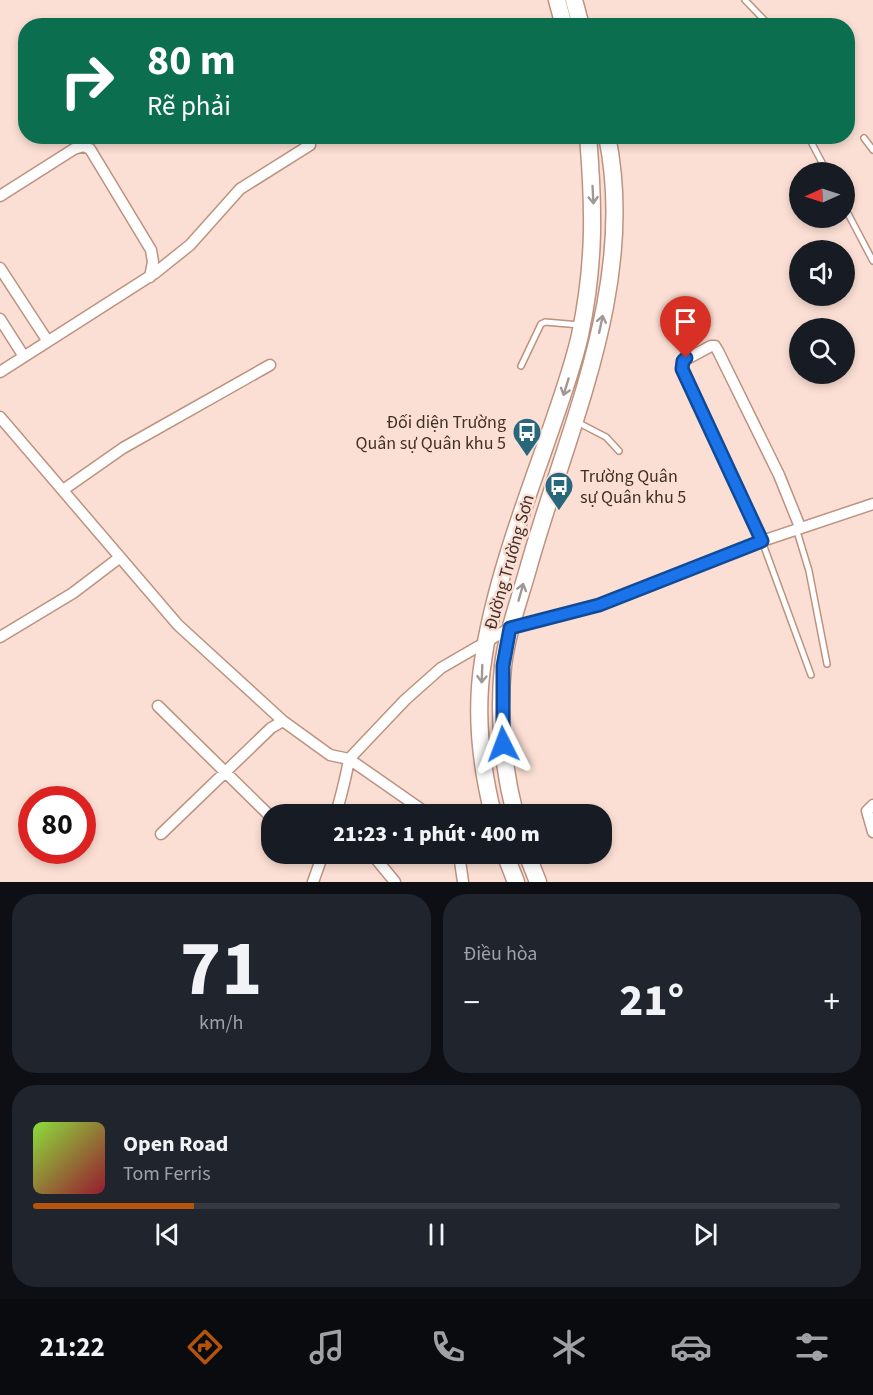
<!DOCTYPE html>
<html lang="vi">
<head>
<meta charset="utf-8">
<style>
  body { margin:0; font-family:"Source Sans 3",sans-serif; background:#20242c; color:#f1f3f6; height:100vh; display:flex; flex-direction:column; font-size:22px; white-space:nowrap }
  * { box-sizing:border-box; margin:0 }
  p { font-size:20px; color:#9ea1a6 }
  .icon { flex:none; width:33px; height:33px; fill:none; stroke:currentColor; stroke-width:2; stroke-linecap:round; stroke-linejoin:round }
  .map { position:relative; height:882px; overflow:hidden }
  .details { display:flex; flex-direction:column; gap:12px; padding:12px; background:#0d0f14; flex:1 }
  .details>* { flex:none }
  .banner { position:absolute; left:18px; top:18px; width:837px; height:126px; border-radius:24px; box-shadow:0 3px 9px #0003; background:#0b6e4f; color:#fff; overflow:hidden }
  .needle { width:39px; rotate:267deg }
  .controls { position:absolute; left:789px; top:162px; display:grid; gap:12px }
  .controls a { display:grid; place-items:center; width:66px; height:66px; border-radius:50%; background:#171b24; box-shadow:0 3px 9px #0003; font-size:30px }
  .speed { position:absolute; left:18px; top:786px; display:flex; gap:12px; font-size:30px; font-weight:700; text-align:center }
  .speed>* { display:grid; place-content:center; width:78px; height:78px; border-radius:50%; background:#171b24; box-shadow:0 3px 9px #0003; line-height:1 }
  .speed .limit { border:9px solid #d22; background:#fff; color:#111 }
  .pin { position:absolute; display:grid; place-items:center; width:51px; height:51px; color:#fff; margin:-62px -26px; border-radius:50% 50% 50% 0; rotate:-45deg; box-shadow:0 0 6px #0007 }
  .pin .icon { rotate:45deg }
  .me { position:absolute; width:66px; margin:-33px; rotate:357deg; stroke-linejoin:round; filter:drop-shadow(0 0 4px #0008) }
  .turn { display:flex; align-items:center; gap:21px; height:126px; padding:0 30px; font-size:27px }
  .turn .icon { width:78px; height:78px; stroke-width:2.5 }
  .turn b { display:block; font-size:42px; line-height:51px }
  .big { font-size:45px; font-weight:800; line-height:1.1 }
  .details .tile { flex:1; display:flex; flex-direction:column; justify-content:center; gap:9px; min-width:0; padding:0 21px; border-radius:24px; background:#20242c }
  .details .dial { align-items:center; gap:0 }
  .dial b { font-size:78px; line-height:1 }
  .song { display:flex; align-items:center; gap:18px }
  .cover { width:72px; height:72px; border-radius:9px; background:linear-gradient(135deg,hsl(90 70% 55%),hsl(350 70% 35%)) }
  .played { height:6px; border-radius:3px; background:linear-gradient(90deg,#b45309 20%,#363941 20%) }
  .keys { display:flex; justify-content:space-around; direction:ltr }
  .heat { display:flex; justify-content:space-between; align-items:center; font-size:33px; direction:ltr }
  .details .tiles { flex:1; display:grid; gap:12px; grid-template-columns:1fr 1fr }
  .tile:last-child { grid-column:span 2 }
  .trip { position:absolute; left:261px; top:804px; width:351px; height:60px; border-radius:24px; background:#171b24; box-shadow:0 3px 9px #0003; font-weight:800; line-height:60px; text-align:center }
  .menu { display:flex; height:96px; justify-content:space-around; align-items:center; background:#090b0e; color:#9ea1a6 }
  .menu .icon { width:42px; height:42px }
  .menu .active { color:#b45309 }
  .menu b { font-size:27px; color:#f1f3f6 }
  .map>svg:first-child { display:block }
  .lines { fill:none; stroke-linecap:round; stroke-linejoin:round }
  .service-casing { stroke:#bd927f; stroke-width:8 }
  .minor-casing { stroke:#bd927f; stroke-width:13 }
  .trunk-casing { stroke:#bd927f; stroke-width:19 }
  .service { stroke:#fff; stroke-width:5 }
  .minor { stroke:#fff; stroke-width:10 }
  .trunk { stroke:#fff; stroke-width:16 }
  .oneway { stroke:#a09894 }
  .route-casing { stroke:#114b97; stroke-width:15 }
  .route { stroke:#1a73e8; stroke-width:10 }
  .labels { text-anchor:middle; stroke-width:5; stroke-linejoin:round; paint-order:stroke }
  .poi-label { font-size:18px; fill:#423028; stroke:#fcdfd4; text-anchor:end }
  .street-label { font-size:18px; fill:#423028; stroke:#fcdfd4 }
</style>
</head>
<body>
<div class="map">
<svg width="873" height="882" viewBox="0 0 873 882">
  <rect width="100%" height="100%" fill="#fcdfd4"/>
  <g class="lines">
    <!-- service casing -->
    <g class="service-casing">
      <path id="service" d="M745,0L770,26
        M808,136L827,172
        M864,138L873,150
        M844,206L873,261
        M521,366L541,324L545,322L580,325
        M577,422L606,437L619,451
        M796,528L809,571L827,664
        M762,541L811,675"/>
    </g>
    <!-- minor casing -->
    <g class="minor-casing">
      <path id="minor" d="M0,196L74,149L83,146L90,149L151,250L153,262L150,277
        M0,268L47,340
        M0,319L23,355
        M0,372L155,273L190,245L240,189L310,145
        M0,417L178,625L283,721L330,755L349,759L405,700L441,668L510,628L599,605L762,541L873,504
        M63,490L123,448L270,365
        M762,541L682,369L683,361L711,346H715L718,351L779,475L800,527
        M0,637L73,593L119,558
        M158,706L272,818
        M873,805L867,811L873,832
        M336,814C341,796 346,778 349,759L428,814
        M161,834L271,728L283,721
        M372,854L395,882
        M459,854L463,882
        M313,882L323,854"/>
    </g>
    <!-- trunk casing -->
    <g class="trunk-casing">
      <path id="trunk" d="M557,0L564,26
        M574,0L581,26
        M493,814C481,766 475,711 483,661C492,595 520,516 543,452C556,413 571,375 580,335C595,264 594,208 588,136
        M515,814C503,767 498,715 503,666C507,633 519,601 528,569C567,429 638,285 607,136
        M505,854L516,882
        M527,854L538,882"/>
    </g>
    <!-- service -->
    <use href="#service" class="service"/>
    <!-- minor -->
    <use href="#minor" class="minor"/>
    <!-- trunk -->
    <use href="#trunk" class="trunk"/>
  </g>
  <!-- one-way arrows -->
  <defs><path id="oneway-shaft" d="M-6 0H5M1.5-3L5.5 0L1.5 3" fill="none" stroke-width="1.6" stroke-linecap="round" stroke-linejoin="round" transform="scale(1.5)"/></defs>
  <g class="oneway">
    <use href="#oneway-shaft" transform="translate(593 195) rotate(87)"/>
    <use href="#oneway-shaft" transform="translate(601 324) rotate(-78)"/>
    <use href="#oneway-shaft" transform="translate(566 387) rotate(107)"/>
    <use href="#oneway-shaft" transform="translate(521 592) rotate(-74)"/>
    <use href="#oneway-shaft" transform="translate(482 674) rotate(92)"/>
  </g>
  <g class="lines">
    <!-- route casing -->
    <g class="route-casing">
      <path id="route" d="M503,744V666L510,628L599,605L762,541L682,369L683,361L686,358"/>
    </g>
    <!-- route -->
    <use href="#route" class="route"/>
  </g>
  <!-- icons -->
  <defs>
    <g id="bus-pin" transform="scale(1.5)"><path d="M0 17L-7.5 6A9.5 9.5 0 1 1 7.5 6Z" fill="#28677c" stroke="#fcdfd4"/><path d="M-5-6H5V4H4V6H2V4H-2V6H-4V4H-5ZM-3.5-4V0h7V-4ZM-3.5 1.2v1.5H-2V1.2ZM2 1.2v1.5H3.5V1.2Z" fill="#fff"/></g>
  </defs>
  <g fill-rule="evenodd">
    <use href="#bus-pin" x="527" y="432"/>
    <use href="#bus-pin" x="559" y="486"/>
  </g>
  <g class="labels">
    <!-- poi labels -->
    <g class="poi-label">
      <text x="506" y="428">Đối diện Trường<tspan x="506" dy="21">Quân sự Quân khu 5</tspan></text>
      <text x="580" y="482" text-anchor="start">Trường Quân<tspan x="580" dy="21">sự Quân khu 5</tspan></text>
    </g>
    <!-- street labels -->
    <g class="street-label">
      <text transform="translate(509 562) rotate(-74)" y="6">Đường Trường Sơn</text>
    </g>
  </g>
</svg>
<div class="controls">
<a><svg class="needle" viewBox="-14 -14 28 28"><path d="M0-13l5 13h-10z" fill="#e53935"/><path d="M0 13l5-13h-10z" fill="#9ea1a6"/></svg></a>
<a><svg class="icon" aria-label="sound" viewBox="0 0 24 24"><path d="M4 9h4l5-4v14l-5-4H4zM17 9q2 3 0 6"/></svg></a>
<a><svg class="icon" aria-label="search" viewBox="0 0 24 24"><circle cx="10" cy="10" r="6"/><path d="M15 15l6 6"/></svg></a>
</div>
<div class="speed"><div class="limit">80</div></div>
<div class="pin" style="left:686px;top:358px;background:#d93025"><svg class="icon" aria-label="arrive" viewBox="0 0 24 24"><path d="M6 21V4h12l-3 4 3 4H6"/></svg></div>
<svg class="me" style="left:503px;top:744px" viewBox="-20 -20 40 40"><path d="M0-17L14 15 0 8-14 15z" fill="#1a73e8" stroke="#fff" stroke-width="4"/></svg>
<div class="trip">21:23 · 1 phút · 400 m</div>
<div class="banner">
<div class="turn"><svg class="icon" aria-label="right" viewBox="0 0 24 24"><path d="M7 20v-9h11M14 6l5 5-5 5"/></svg><div><b>80 m</b>Rẽ phải</div></div>
</div>
</div>
<section class="details">
<div class="tiles">
<div class="tile dial"><b>71</b><p>km/h</p></div>
<div class="tile"><p>Điều hòa</p>
<div class="heat"><a>−</a><b class="big">21°</b><a>+</a></div>
</div>
<div class="tile">
<div class="song"><i class="cover"></i><div><b>Open Road</b><p>Tom Ferris</p></div></div>
<div class="played"></div>
<div class="keys"><svg class="icon" aria-label="previous" viewBox="0 0 24 24"><path d="M18 5L8 12l10 7zM5 5v14"/></svg><svg class="icon" aria-label="pause" viewBox="0 0 24 24"><path d="M8 5v14M16 5v14"/></svg><svg class="icon" aria-label="next" viewBox="0 0 24 24"><path d="M6 5l10 7-10 7zM19 5v14"/></svg></div>
</div>
</div>
</section>
<nav class="menu">
<b>21:22</b>
<svg class="icon active" aria-label="directions" viewBox="0 0 24 24"><path d="M12 3l9 9-9 9-9-9zM9 14v-3h6M13 9l2 2-2 2"/></svg>
<svg class="icon" aria-label="music" viewBox="0 0 24 24"><path d="M9 18V5l10-2v13"/><circle cx="6" cy="18" r="3"/><circle cx="16" cy="16" r="3"/></svg>
<svg class="icon" aria-label="phone" viewBox="0 0 24 24"><path d="M5 4h4l2 5-3 2q2 4 5 5l2-3 5 2v4C11 20 4 13 5 4z"/></svg>
<svg class="icon" aria-label="climate" viewBox="0 0 24 24"><path d="M12 3v18M4 7l16 10M4 17L20 7"/></svg>
<svg class="icon" aria-label="car" viewBox="0 0 24 24"><path d="M5 17H2v-5l4-1 3-4h7l3 4 3 1v5h-3M9 17h6M6 11h13"/><circle cx="7" cy="17" r="2"/><circle cx="17" cy="17" r="2"/></svg>
<svg class="icon" aria-label="filters" viewBox="0 0 24 24"><path d="M4 7h16M4 17h16"/><circle cx="9" cy="7" r="2"/><circle cx="15" cy="17" r="2"/></svg>
</nav>
</body>
</html>
